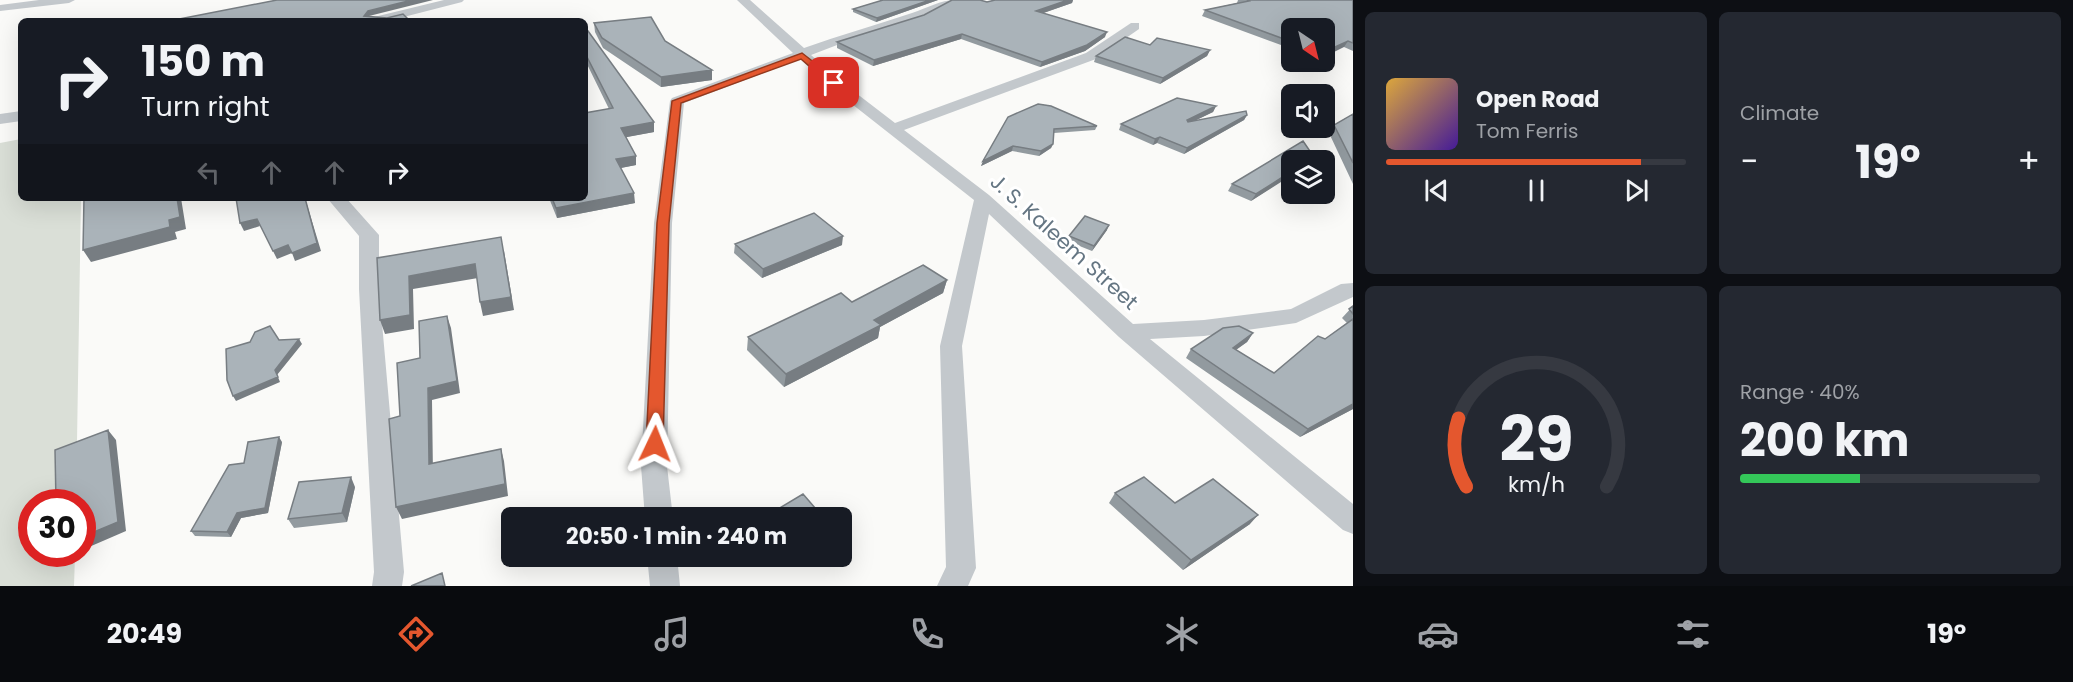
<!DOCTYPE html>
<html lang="en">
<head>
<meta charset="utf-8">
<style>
  body { margin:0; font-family:Poppins,sans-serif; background:#242831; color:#f1f3f6; height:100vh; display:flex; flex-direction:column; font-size:22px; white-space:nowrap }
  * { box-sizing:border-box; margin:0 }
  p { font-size:20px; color:#9ea1a6 }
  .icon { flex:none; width:33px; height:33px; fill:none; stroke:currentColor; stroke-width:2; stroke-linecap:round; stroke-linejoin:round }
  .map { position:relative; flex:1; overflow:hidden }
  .panel { display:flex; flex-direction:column; gap:12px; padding:12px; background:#0d0f14; width:720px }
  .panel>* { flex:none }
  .banner { position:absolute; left:18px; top:18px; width:570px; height:183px; border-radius:9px; box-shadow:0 6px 24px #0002; background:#171b24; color:#f1f3f6; overflow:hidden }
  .needle { width:39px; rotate:145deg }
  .tools { position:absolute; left:1281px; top:18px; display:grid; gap:12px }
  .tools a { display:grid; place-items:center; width:54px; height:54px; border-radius:9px; background:#171b24; box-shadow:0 6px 24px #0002; font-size:30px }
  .speed { position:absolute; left:18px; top:489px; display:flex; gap:12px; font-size:30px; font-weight:700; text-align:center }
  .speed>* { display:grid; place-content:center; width:78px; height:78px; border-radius:50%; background:#171b24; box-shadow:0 6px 24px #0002; line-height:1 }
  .speed .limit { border:9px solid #d22; background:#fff; color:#111 }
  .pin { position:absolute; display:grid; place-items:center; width:51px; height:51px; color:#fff; margin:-26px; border-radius:12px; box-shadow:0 3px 9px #0006 }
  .me { position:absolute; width:66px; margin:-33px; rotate:2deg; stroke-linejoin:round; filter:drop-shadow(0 0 4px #0008) }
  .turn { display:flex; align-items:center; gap:21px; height:126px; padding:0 24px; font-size:27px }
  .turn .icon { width:78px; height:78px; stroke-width:2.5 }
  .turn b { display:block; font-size:42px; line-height:51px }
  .lanes { display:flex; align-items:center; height:57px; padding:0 24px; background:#0003; justify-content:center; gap:30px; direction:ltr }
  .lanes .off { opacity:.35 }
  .big { font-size:45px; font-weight:700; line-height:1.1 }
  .panel .card { flex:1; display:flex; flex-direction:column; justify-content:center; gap:9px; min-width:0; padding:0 21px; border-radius:9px; background:#242831 }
  .panel .dial { align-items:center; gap:0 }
  .dial svg { height:156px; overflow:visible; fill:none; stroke:#363941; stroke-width:7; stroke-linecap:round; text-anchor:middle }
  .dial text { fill:#f1f3f6; stroke:none }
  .song { display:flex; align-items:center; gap:18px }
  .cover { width:72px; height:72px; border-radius:9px; background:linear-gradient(135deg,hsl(40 70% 55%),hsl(260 70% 35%)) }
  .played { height:6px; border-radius:3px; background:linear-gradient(90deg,#e4572e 85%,#363941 85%) }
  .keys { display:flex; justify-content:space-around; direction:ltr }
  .heat { display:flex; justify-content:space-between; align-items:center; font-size:33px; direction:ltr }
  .charge { height:9px; border-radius:4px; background:linear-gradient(90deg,#34c759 40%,#363941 0) }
  .panel .tiles { flex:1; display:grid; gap:12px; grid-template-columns:repeat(2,1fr) }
  .trip { position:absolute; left:501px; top:507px; width:351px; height:60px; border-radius:9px; background:#171b24; box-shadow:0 6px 24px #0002; font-weight:700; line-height:60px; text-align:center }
  .menu { display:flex; height:96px; justify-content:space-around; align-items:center; background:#090b0e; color:#9ea1a6 }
  .menu .icon { width:42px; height:42px }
  .menu .active { color:#e4572e }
  .menu b { font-size:27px; color:#f1f3f6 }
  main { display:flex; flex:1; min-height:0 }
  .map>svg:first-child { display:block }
  .green { fill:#dadfd7 }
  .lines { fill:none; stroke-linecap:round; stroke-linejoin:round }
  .minor { fill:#c3c8cc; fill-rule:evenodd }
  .wall { fill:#929a9f }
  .shaded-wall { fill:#777d82 }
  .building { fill:#aab3b9; stroke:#777d82; stroke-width:1.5 }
  .route { fill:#e4572e; stroke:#94391e; stroke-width:1.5 }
  .labels { text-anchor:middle; stroke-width:6; stroke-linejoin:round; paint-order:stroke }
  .street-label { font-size:21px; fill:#657683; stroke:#fff }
</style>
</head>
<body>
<main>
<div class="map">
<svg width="1353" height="586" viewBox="0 0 1353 586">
  <rect width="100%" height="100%" fill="#fafaf8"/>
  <!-- green -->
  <path class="green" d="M21,139V198H81L76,502H32V554H75L74,586H0V143Z"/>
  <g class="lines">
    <!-- minor -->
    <path class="minor" d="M39,0H75L69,3L0,11V5Z
      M444,0H464L462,2L388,21H368L370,18Z
      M737,0H750L804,48C840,35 876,25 912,13C928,8 939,0 957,0L922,18L858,37L811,55L839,80L895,123L1086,53L1131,23H1139V29L1096,59L904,130L989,195L1133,324L1204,320L1291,309L1341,284L1353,283V297L1296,323L1204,336L1150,339L1353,504V534L1343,530L1119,337L989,214L962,346L976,568L968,586H937L946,567L940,346L974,200L829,86L800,59L684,103L672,223L667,466L673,518H645L641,466L654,223L670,101L672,98L793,53Z
      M21,111V121L0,124V114Z
      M327,198H346L379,235V289L404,572L402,586H372L374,572L359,289V236Z
      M647,556H677L680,586H650Z"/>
  </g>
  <!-- wall -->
  <path class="wall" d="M883,0H938L876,22L853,12V9Z
    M995,0H1073L1072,3L1043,13L1105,37L1085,51L1040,67L961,39L873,66L837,48V42Z
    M1238,0H1353V51L1344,47L1324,28H1292V49L1202,16L1205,10L1237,3Z
    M594,23L665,41L712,70V80L661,87L603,48L595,32Z
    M585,33L654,122V132L626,137L636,156V165L620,168L635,203L557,218L549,198H585L609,109L585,60Z
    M1150,45L1210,50L1207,56L1160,84L1094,62L1096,56Z
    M1216,106L1213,112L1194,121L1247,115L1244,120L1184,154L1157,143L1153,145L1119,130L1121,124Z
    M1353,114V184L1329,133L1334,125Z
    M1008,117L1097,126L1095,130L1054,133L1053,144L1051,148L1039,156L1012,151L981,166Z
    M1312,160L1251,201L1228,191L1232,184Z
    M1107,230L1092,251L1067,241L1069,236Z
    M735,244L842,245L762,278L734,253Z
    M947,280L943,293L880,327L878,338L784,387L747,350L748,337L852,302Z
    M1353,306V409L1300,437L1186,358L1191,349L1253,333L1247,342L1236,350L1274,373L1325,339L1347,323L1342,318Z
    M282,442L268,513L241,518L231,537L195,536L191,531L244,463Z
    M355,487L347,522L294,528L288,519Z
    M1115,493L1175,503L1250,524L1183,570L1109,503Z"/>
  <!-- shaded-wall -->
  <path class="shaded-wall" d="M412,0H433L369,16L366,21L364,16L368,11Z
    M930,0H938L876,22L877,18Z
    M1068,0H1073L1072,3L1035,16L1036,11Z
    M1107,32L1105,37L1085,51L1040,67L1042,62Z
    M962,34L961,39L873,66L874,60Z
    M1348,41L1344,47L1324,57V52Z
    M1210,50L1207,56L1160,84L1163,78Z
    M712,70V80L661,87V77Z
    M1216,106L1213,112L1184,126L1187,120Z
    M1247,115L1244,120L1184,154L1187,148Z
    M654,122V132L622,138L621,128Z
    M1160,137L1157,143L1153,145L1155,139Z
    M1053,144L1051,148L1039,156L1041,151Z
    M1013,146L1012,151L981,166L983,161Z
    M636,156V165L616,169V159Z
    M1292,171V175L1251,201L1256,194Z
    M634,193L635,203L557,218L556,208Z
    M177,198H181L186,229L175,232L177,239L91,262L83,250L169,220Z
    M305,198L321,251L295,261L292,253Z
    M257,219L260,226L244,231L240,223Z
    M1109,225L1107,230L1092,251L1094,246Z
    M843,236L842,245L762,278L763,269Z
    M288,245L292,253L277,259L273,251Z
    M504,251L514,310L483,316L480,302Z
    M475,264L478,278L413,289L414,329L385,334L380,320L409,276Z
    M947,280L943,293L880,327L878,338L784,387L786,374L874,320Z
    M447,316L451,328L460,393L432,400L433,476L429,464L428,388Z
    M1253,333L1247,342L1227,356L1233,348Z
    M299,339L302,344L277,375L275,370Z
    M278,377L280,382L236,401L233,396Z
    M1353,404V409L1300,437L1308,429Z
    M108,430L116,440L126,531L82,550V537Z
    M279,437L282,442L268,513L241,518L231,537L227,532Z
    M501,449L504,461L508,496L402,519L396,507Z
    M351,477L355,487L347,522L342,513Z
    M1258,515L1250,524L1183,570L1191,560Z
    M64,554H75L67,557Z"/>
  <!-- building -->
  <path class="building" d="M277,0H412L368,11L364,16L387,18L403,14L410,21H169Z
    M883,0H930L877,18L853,9Z
    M952,0H980L987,2L995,0H1068L1036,11L1107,32L1087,45L1042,62L962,34L874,60L837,42L924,15Z
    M1247,0H1353V43L1348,41L1324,52V28H1292V42L1205,10L1249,1Z
    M651,17L665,41L712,70L661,77L602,38L594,23Z
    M588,31L654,122L621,128L636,156L616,159L634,193L556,208L552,198H585V113L613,108L585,53V33Z
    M1125,37L1150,45L1157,38L1210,50L1163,78L1096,56Z
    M1177,98L1216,106L1187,120L1188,122L1246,111L1247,115L1187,148L1160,137L1155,139L1121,124Z
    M1038,104L1051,106L1097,126L1054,129L1053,144L1041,151L1013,146L983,161L1008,117Z
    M1353,114V163L1334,125Z
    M1303,141L1314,157L1309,160H1292V171L1256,194L1232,184Z
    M84,198H177L180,217L169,220L170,227L83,250Z
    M236,198H305L317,243L292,253L288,245L273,251L257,219L240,223Z
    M814,213L843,236L763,269L735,244Z
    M1085,216L1109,225L1094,246L1069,236Z
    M501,237L511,297L480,302L475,264L409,276L410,315L380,320L377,258Z
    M923,265L947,280L874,320L881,325L786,374L748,337L841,293L852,302Z
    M1353,306V314L1349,309Z
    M447,316L457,381L428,388L429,464L501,449L505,484L396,507L389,419L400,416L397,363L420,358L419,321Z
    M1353,319V404L1308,429L1191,349L1223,328L1239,326L1253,333L1233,348L1274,373L1318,336L1325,339Z
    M270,326L279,340L299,339L275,370L278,377L233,396L227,380L226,349L250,342L255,332Z
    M108,430L118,522L82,537V502H56L55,450Z
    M279,437L265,508L237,513L227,532L191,531L229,465L244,463L248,442Z
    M351,477L342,513L288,519L299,482Z
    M1144,477L1175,503L1213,479L1258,515L1191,560L1115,493Z
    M803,494L822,516L820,518H763Z
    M442,573L445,586H411Z"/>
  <!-- route -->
  <path class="route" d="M802,53L838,81V85H831L801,59L681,103L669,223L663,444L661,448L655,450L649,448L646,444L657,223L672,101Z"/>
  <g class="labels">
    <!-- street labels -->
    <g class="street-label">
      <text transform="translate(1064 242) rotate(42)" y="7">J. S. Kaleem Street</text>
    </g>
  </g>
</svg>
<div class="tools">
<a><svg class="needle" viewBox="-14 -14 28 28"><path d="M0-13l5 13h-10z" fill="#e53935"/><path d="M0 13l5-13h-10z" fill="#9ea1a6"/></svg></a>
<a><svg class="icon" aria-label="sound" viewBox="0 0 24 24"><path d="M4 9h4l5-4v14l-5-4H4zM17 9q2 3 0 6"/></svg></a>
<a><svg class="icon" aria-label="layers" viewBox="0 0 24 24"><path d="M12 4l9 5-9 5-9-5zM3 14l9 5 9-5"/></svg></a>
</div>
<div class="speed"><div class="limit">30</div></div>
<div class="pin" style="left:834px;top:83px;background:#d93025"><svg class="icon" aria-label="arrive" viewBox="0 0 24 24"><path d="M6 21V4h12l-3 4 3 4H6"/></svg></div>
<svg class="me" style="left:655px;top:444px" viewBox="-20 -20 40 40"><path d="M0-17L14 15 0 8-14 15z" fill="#e4572e" stroke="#fff" stroke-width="4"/></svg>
<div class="trip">20:50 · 1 min · 240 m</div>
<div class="banner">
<div class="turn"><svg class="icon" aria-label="right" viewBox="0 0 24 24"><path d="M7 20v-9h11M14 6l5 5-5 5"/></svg><div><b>150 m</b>Turn right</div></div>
<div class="lanes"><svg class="icon off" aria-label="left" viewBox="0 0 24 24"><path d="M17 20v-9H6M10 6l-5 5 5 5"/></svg><svg class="icon off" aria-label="ahead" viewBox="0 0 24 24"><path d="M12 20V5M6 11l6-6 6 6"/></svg><svg class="icon off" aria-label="ahead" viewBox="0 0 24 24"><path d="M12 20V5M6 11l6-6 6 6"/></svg><svg class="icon" aria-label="right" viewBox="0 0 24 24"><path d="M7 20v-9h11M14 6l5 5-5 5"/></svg></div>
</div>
</div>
<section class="panel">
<div class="tiles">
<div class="card">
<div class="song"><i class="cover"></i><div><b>Open Road</b><p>Tom Ferris</p></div></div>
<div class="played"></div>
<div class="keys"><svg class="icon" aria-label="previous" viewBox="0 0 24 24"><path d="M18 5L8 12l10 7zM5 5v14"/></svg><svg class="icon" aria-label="pause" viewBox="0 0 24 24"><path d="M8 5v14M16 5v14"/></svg><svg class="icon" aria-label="next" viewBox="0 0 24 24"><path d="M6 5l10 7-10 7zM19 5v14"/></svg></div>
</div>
<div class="card"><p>Climate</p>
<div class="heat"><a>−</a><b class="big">19°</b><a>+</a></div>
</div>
<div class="card dial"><svg viewBox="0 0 100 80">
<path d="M14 69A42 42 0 1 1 86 69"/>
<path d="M14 69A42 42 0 0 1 10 34" stroke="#e4572e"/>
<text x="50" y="56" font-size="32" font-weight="700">29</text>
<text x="50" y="72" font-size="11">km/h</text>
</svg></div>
<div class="card"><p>Range · 40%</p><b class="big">200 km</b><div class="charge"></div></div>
</div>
</section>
</main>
<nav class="menu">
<b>20:49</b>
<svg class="icon active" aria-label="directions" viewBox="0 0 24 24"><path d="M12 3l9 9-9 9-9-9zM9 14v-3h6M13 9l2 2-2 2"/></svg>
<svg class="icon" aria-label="music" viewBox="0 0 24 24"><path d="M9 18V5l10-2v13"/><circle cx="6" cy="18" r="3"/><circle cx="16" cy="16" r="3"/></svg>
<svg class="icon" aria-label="phone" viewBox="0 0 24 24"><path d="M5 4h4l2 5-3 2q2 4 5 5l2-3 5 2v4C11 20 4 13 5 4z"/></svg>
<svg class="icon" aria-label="climate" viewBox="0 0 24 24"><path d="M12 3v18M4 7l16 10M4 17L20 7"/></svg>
<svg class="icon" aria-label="car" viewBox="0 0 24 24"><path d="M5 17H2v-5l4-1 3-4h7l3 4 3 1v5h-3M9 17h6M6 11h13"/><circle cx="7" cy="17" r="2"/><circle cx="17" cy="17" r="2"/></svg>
<svg class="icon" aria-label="filters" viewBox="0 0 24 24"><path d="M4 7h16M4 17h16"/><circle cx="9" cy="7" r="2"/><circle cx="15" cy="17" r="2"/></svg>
<b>19°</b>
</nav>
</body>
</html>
